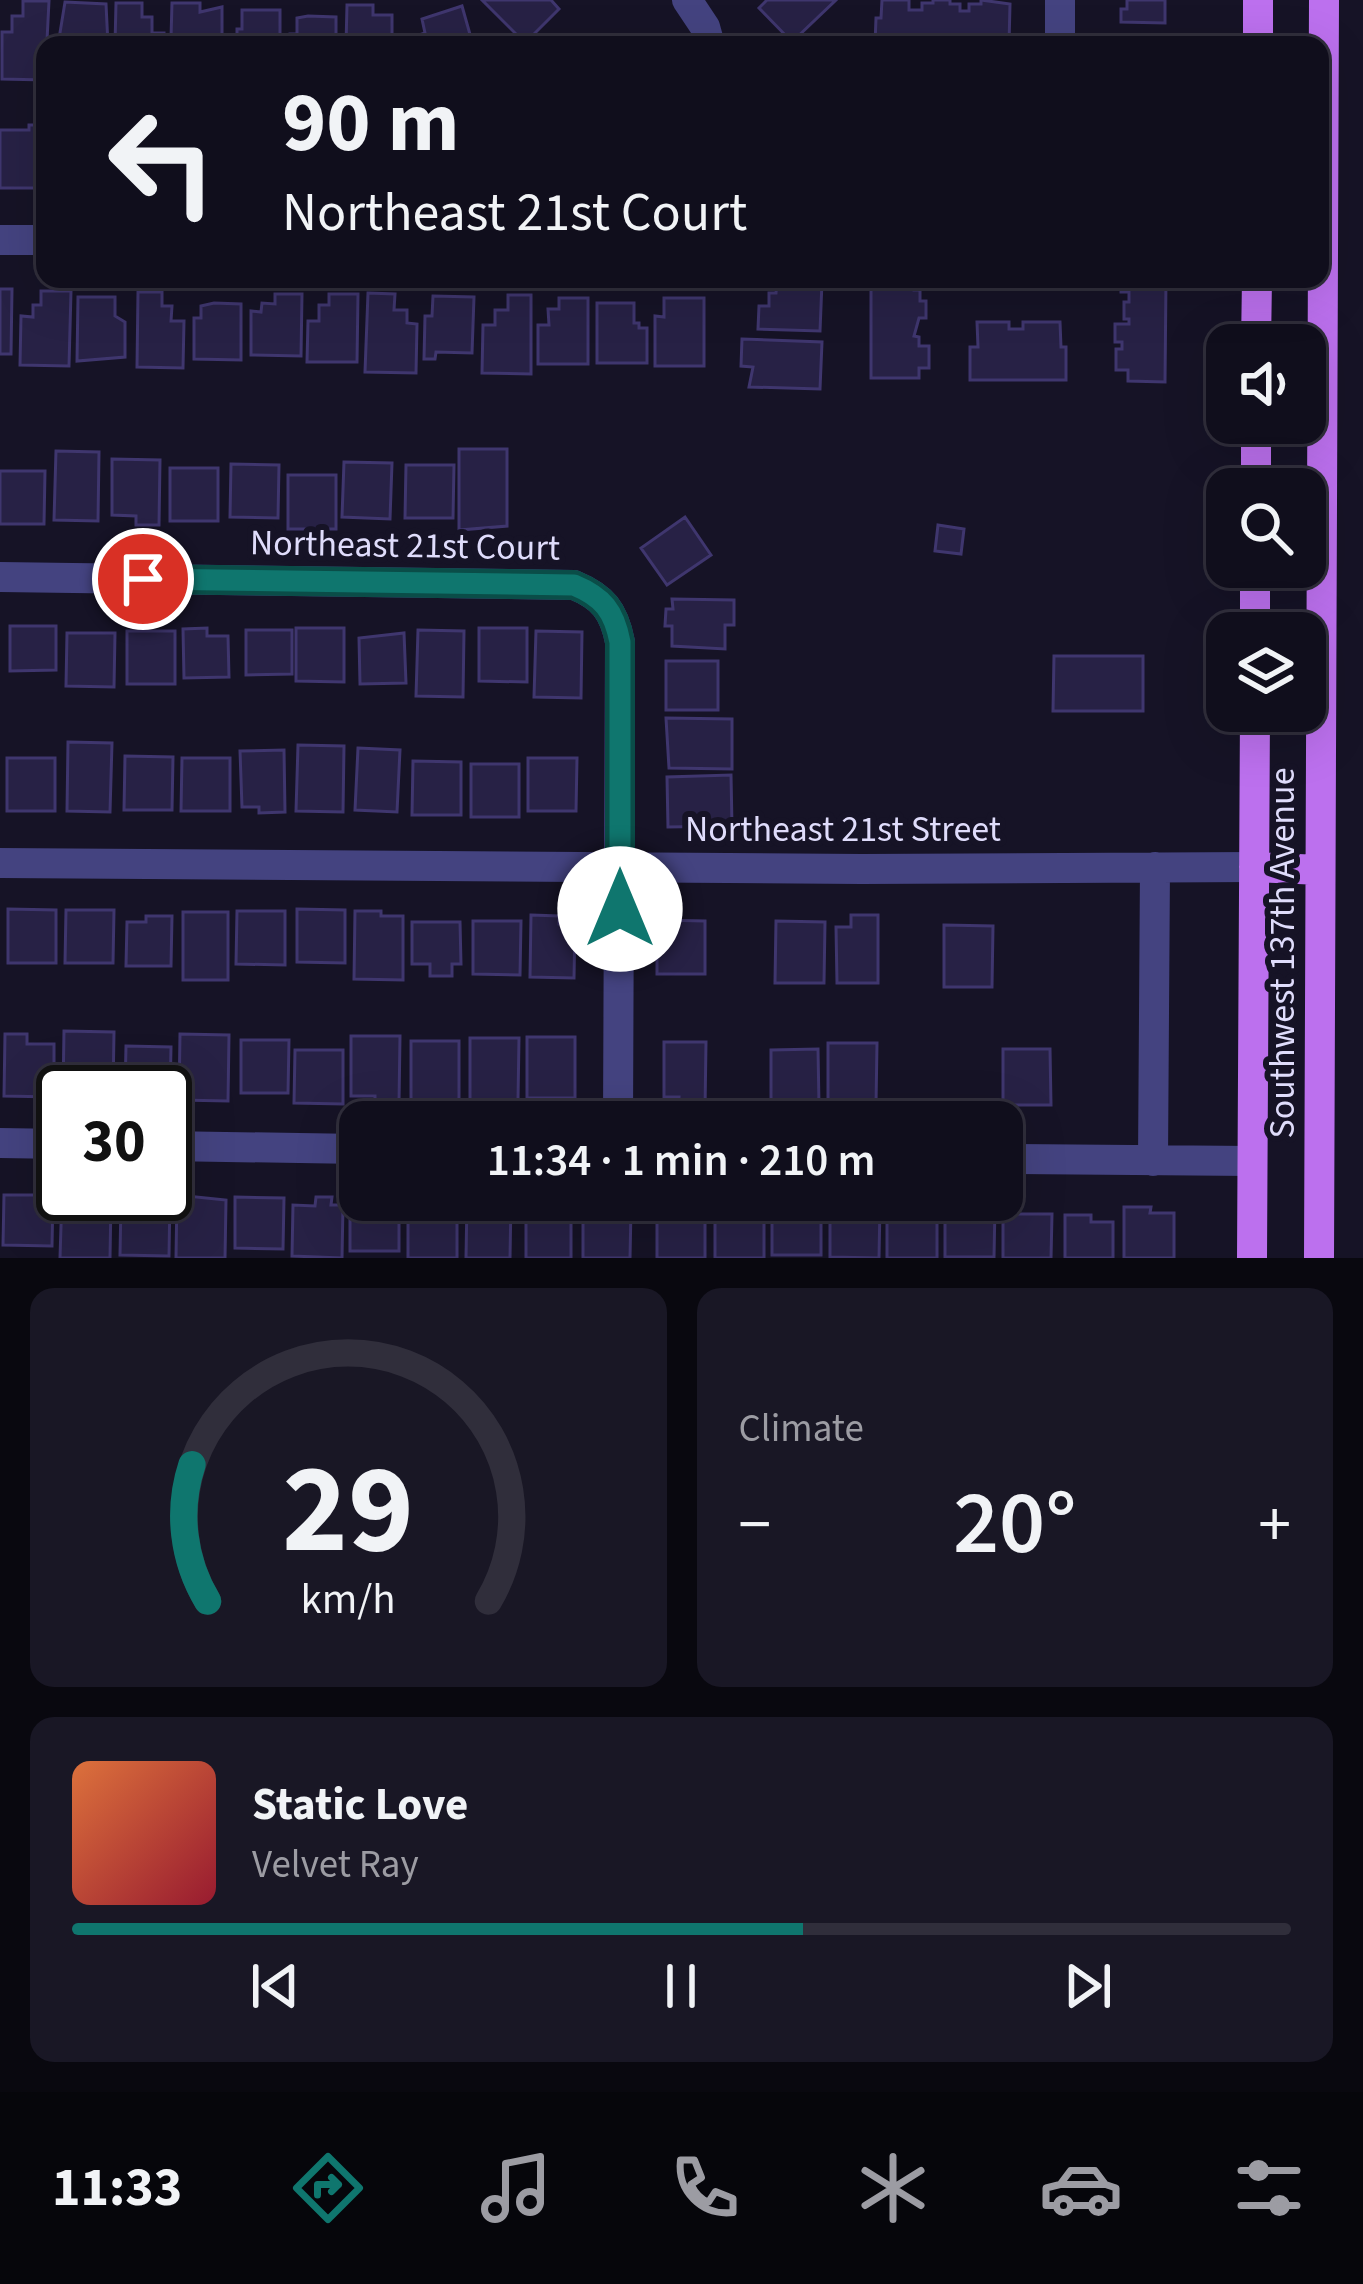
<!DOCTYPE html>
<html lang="en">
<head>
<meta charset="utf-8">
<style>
  body { margin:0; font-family:"Source Sans 3",sans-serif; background:#191725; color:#f1f3f6; height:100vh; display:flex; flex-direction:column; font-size:45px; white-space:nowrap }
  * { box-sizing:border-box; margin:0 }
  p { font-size:39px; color:#9c9ca3 }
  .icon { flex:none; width:66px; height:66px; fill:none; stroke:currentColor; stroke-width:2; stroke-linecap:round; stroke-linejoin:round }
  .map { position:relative; height:1258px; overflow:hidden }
  .side { display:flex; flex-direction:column; gap:30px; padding:30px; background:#09080f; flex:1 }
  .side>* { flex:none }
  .top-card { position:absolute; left:36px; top:36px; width:1293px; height:252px; border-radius:24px; box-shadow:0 12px 48px #0002,0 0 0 3px #302e3b; background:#100e1c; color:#f1f3f6; overflow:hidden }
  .buttons { position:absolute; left:1206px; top:324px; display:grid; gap:24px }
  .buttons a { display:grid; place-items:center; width:120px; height:120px; border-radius:24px; background:#100e1c; box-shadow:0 12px 48px #0002,0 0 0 3px #302e3b; font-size:60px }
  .speed { position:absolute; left:36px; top:1065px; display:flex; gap:24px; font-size:60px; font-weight:700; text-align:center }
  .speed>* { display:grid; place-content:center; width:156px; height:156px; border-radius:50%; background:#100e1c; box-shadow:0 12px 48px #0002,0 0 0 3px #302e3b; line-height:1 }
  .speed .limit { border:6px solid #111; border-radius:18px; background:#fff; color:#111 }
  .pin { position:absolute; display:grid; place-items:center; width:102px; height:102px; color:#fff; margin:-51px; border:6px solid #fff; border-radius:50%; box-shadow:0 3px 12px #0007 }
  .me { position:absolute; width:132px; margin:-66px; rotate:0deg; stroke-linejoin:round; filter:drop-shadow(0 0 9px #0008) }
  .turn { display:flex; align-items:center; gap:42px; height:252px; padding:0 48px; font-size:54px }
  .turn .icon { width:156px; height:156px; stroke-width:2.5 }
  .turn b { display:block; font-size:84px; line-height:102px }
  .big { font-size:90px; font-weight:600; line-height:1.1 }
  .side .tile { flex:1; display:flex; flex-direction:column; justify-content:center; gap:18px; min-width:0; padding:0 42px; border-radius:24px; background:#191725 }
  .side .dial { align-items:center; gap:0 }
  .dial svg { height:312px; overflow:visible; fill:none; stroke:#302e3b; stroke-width:7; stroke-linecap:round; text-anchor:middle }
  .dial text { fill:#f1f3f6; stroke:none }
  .song { display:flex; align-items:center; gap:36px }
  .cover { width:144px; height:144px; border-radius:18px; background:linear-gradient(135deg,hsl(20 70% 55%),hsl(350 70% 35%)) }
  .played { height:12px; border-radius:6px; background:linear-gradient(90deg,#0f766e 60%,#302e3b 60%) }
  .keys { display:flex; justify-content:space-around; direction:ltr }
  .heat { display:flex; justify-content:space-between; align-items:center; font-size:66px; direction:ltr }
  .side .tiles { flex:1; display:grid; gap:30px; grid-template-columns:1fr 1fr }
  .tile:last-child { grid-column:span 2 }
  .trip { position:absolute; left:339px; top:1101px; width:684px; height:120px; border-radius:24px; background:#100e1c; box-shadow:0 12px 48px #0002,0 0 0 3px #302e3b; font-weight:600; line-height:120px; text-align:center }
  .menu { display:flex; height:192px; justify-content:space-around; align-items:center; background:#06060b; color:#9c9ca3 }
  .menu .icon { width:84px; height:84px }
  .menu .selected { color:#0f766e }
  .menu b { font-size:54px; color:#f1f3f6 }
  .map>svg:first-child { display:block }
  .building { fill:#272145; stroke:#3f366e; stroke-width:3 }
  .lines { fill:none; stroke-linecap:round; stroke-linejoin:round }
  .minor { stroke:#444380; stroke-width:30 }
  .major { stroke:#bc70ee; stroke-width:30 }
  .route-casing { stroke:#0a4d48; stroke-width:30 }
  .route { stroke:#0f766e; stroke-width:21 }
  .labels { text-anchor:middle; stroke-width:12; stroke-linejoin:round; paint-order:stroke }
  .street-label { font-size:36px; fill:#dfdcfb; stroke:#161326 }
</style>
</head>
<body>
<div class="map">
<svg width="1363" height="1258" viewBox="0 0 1363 1258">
  <rect width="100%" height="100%" fill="#161326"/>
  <!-- building -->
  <path class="building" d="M482,0H551L559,9L525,43Z
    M767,0H836L792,42L759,8Z
    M882,0H909V10H922V3H933V0H950V4H960V11H969V4H981V0L1010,4L1009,45H875L876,18H881Z
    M1127,0H1165V23L1121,22V9H1127Z
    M23,1H49L45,80L2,79V32H12V16H23Z
    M65,2L106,4L108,45H58Z
    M116,3H142V17H152V33H164V45H115Z
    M172,3H200V12L222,7V45H183V39L171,38Z
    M347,5H373V15H392V45H346Z
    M462,6L473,45H422L419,35L425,33L422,19Z
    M242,10H280V45H229L230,35H237V29H242Z
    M308,16L336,17V45H290V34H297V18Z
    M590,38H659V45H590Z
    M29,125H45V168L39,169V188H0V130H29Z
    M871,279H920L914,281V290H920V301H926V318H919L914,336L919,337V346H929V368H919V378H871Z
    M1115,279H1166L1165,382L1128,381V370H1116V349H1122V342H1115V324H1129V319H1124V302H1129V292H1121V283H1115Z
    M777,281L822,282L820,331L758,329L759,306H769V293H776Z
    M0,289H12L11,354H0Z
    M41,291H71L69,366L20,365L21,316L33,317V305H41Z
    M138,292H162V306H172L171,321H184L183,368L137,367Z
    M368,293L395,294L394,310H407V323L417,324L416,373L365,372Z
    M275,294H302L301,356L251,355V311L261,312L262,303L275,304Z
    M329,294H358L357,362H307L308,321H319V305H329Z
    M508,295H531V374L482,373L483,325H495V310H508Z
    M433,296L474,297L472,353L436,352L435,359H424L425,316H432Z
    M78,297H115V316L125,322V357L77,361Z
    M559,298H588V364H538V325H549L548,309H559Z
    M664,298H704V366H655V316L664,317Z
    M214,303L241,304V360L194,359V318H201V306Z
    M597,303H634V323H639V328H647V363H597Z
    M977,322H1009V329H1023V322H1060L1061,347H1066V380H970V347H978Z
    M742,339L822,342L820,389L749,387L753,367L741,366Z
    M459,449H507V526L459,530Z
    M56,451L99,452L98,521L54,520Z
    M112,459L160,460L159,525H136V516L112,515Z
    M344,462L392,463L390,519L342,517Z
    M231,464L279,465L278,518L230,517Z
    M406,465H454L453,518H405Z
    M170,468H218V521H170Z
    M0,471H45L44,524H0Z
    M288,475H336V529H288Z
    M685,517L711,555L667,585L641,548Z
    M938,525L964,529L961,554L935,551Z
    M672,599L734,600V625H725V649L672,646V626H665L666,609H673Z
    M10,626H56V670L10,671Z
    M207,628V636H228L229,677L184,678L183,629Z
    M296,628H344V682L296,681Z
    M479,628H527V682L479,681Z
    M246,630H292V674L246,675Z
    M418,630L464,631L463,697L416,696Z
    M127,631H175V684H127Z
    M536,631L582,632L581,698L534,697Z
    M67,633H115L114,687L66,686Z
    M404,633L406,683L360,684L359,638Z
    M1054,656H1143V711H1053Z
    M666,661H718V710H666Z
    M666,718L732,719V769L669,768Z
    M68,742L112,743L110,812L67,811Z
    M298,745L344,746L343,812L296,811Z
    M358,748L400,750L397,812L355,810Z
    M284,750L285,812L259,813V807H242L240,751Z
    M125,756L173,757L172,810H124Z
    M7,758H55V811H7Z
    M182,758H230V811H181Z
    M528,758H577L576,811H528Z
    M413,761L461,762V815H412Z
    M471,764H519V817H471Z
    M731,775L732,826L668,827L667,777Z
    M8,909L56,910V963H8Z
    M297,909L345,910V963L297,962Z
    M66,910H114L113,963H65Z
    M237,911H285V965L236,964Z
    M355,911H381V916H403V980L354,979Z
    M183,912H228V980H183Z
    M531,915L559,916V924H575L574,978L530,977Z
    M851,915H878V983H837L836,927H851Z
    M146,916H172L171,966H126L127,922H146Z
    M657,920L705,921V974H657Z
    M473,921H521L520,975L473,974Z
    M776,921L825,922L824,983H775Z
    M412,922H460L461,964H452V976H430V964H412Z
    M944,925L993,926L992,987H944Z
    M64,1031L114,1032L113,1092H63Z
    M5,1034H27V1044H54V1097L4,1096Z
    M180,1034L229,1035L228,1101L179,1100Z
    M351,1036H400L399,1103H375V1096H351Z
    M527,1037H575V1098H527Z
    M470,1038H519L518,1100H470Z
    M241,1040H289L288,1093H241Z
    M411,1041H459V1102H411Z
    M664,1042H706L705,1110H678L679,1097H664Z
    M828,1043H877L876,1105H828Z
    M126,1046L171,1047L170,1095L125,1092Z
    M818,1049L819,1105L771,1106V1050Z
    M1003,1049H1050L1051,1105H1003Z
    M295,1050H343V1104L294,1103Z
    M62,1194L111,1200L110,1258H60Z
    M4,1195H53L52,1246L3,1245Z
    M177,1195L226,1200L225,1258H176Z
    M138,1196H170L169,1256L120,1255L121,1203H138Z
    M235,1197L284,1198L283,1249L235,1248Z
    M316,1197H332L331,1205H343L342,1258L292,1256L293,1205L315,1206Z
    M350,1198L399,1200V1251H350Z
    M432,1200L457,1204V1258H408V1206H432Z
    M467,1200H511L510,1258H466Z
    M533,1201H571V1258H526V1207H532Z
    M681,1202H705V1258H657V1206H681Z
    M772,1204H821V1255H772Z
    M830,1205H880L879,1258L830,1257Z
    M945,1206H995L994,1257H945Z
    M1124,1207H1151L1150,1213H1174V1258H1124Z
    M583,1208L631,1209L630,1258H583Z
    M764,1208V1258H715V1209Z
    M887,1213H937V1258H887Z
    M1003,1214H1052L1051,1258H1003Z
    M1065,1215H1091V1222H1113V1258H1065Z"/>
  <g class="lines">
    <!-- minor -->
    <path class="minor" d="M687,0L705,27L710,45
      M1060,45V0
      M0,240H45
      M0,577L574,585C603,597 614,611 620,642L618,1122
      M0,863L862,869L1254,867
      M0,1143L63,1144
      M165,1146L360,1149
      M1002,1159L1252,1161
      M1153,1161L1155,867"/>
    <!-- major -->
    <path class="major" d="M1258,45V0
      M1256,345L1257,279
      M1256,489V423
      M1255,633V567
      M1254,867L1320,870
      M1252,1258L1255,711
      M1319,1258L1324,0"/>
  </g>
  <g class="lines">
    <!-- route casing -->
    <g class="route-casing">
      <path id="route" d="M143,579L574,585C603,597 614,611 620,642V909"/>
    </g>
    <!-- route -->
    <use href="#route" class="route"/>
  </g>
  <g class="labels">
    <!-- street labels -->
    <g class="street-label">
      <text transform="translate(405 544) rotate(1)" y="13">Northeast 21st Court</text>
      <text x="843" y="841">Northeast 21st Street</text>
      <text transform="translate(1281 953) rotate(-90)" y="13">Southwest 137th Avenue</text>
    </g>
  </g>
</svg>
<div class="buttons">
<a><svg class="icon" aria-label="sound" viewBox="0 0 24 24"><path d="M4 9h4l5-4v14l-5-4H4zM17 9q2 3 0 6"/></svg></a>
<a><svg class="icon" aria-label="search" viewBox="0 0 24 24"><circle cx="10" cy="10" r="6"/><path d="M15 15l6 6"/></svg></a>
<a><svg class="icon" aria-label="layers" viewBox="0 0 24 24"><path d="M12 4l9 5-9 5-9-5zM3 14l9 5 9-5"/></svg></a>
</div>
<div class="speed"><div class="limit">30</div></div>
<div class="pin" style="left:143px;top:579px;background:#d93025"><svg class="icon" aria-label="arrive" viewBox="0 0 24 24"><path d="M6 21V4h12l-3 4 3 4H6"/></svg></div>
<svg class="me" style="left:620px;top:909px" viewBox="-20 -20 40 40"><circle r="19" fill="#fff"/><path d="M0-13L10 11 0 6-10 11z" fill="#0f766e"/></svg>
<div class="trip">11:34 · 1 min · 210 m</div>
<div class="top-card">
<div class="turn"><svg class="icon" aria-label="left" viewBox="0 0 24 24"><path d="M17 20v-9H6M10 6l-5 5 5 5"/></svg><div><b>90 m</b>Northeast 21st Court</div></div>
</div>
</div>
<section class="side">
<div class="tiles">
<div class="tile dial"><svg viewBox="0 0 100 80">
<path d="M14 69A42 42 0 1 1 86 69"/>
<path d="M14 69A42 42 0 0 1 10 34" stroke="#0f766e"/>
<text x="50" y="56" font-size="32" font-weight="700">29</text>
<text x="50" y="72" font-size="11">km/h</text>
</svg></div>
<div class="tile"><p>Climate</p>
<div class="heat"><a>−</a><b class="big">20°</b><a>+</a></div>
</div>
<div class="tile">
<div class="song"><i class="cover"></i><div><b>Static Love</b><p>Velvet Ray</p></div></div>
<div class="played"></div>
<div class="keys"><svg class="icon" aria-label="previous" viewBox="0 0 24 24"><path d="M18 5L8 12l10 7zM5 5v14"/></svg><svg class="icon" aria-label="pause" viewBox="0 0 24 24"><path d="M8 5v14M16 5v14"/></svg><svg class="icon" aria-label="next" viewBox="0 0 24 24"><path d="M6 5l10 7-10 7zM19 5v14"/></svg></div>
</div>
</div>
</section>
<nav class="menu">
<b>11:33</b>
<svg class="icon selected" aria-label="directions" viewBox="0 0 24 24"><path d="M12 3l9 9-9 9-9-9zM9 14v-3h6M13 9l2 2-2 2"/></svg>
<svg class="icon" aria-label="music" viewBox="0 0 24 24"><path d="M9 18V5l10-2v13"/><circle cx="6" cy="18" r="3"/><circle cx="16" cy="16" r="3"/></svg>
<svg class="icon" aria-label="phone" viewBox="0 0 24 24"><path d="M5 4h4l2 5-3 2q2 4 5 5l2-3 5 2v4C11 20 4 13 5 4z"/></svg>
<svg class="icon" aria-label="climate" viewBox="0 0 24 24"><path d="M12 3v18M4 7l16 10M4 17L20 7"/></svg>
<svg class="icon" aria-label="car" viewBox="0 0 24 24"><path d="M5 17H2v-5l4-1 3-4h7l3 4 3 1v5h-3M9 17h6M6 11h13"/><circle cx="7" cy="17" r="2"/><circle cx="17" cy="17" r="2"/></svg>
<svg class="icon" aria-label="filters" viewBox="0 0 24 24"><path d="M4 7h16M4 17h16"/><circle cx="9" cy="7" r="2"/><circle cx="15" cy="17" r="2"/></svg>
</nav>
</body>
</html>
